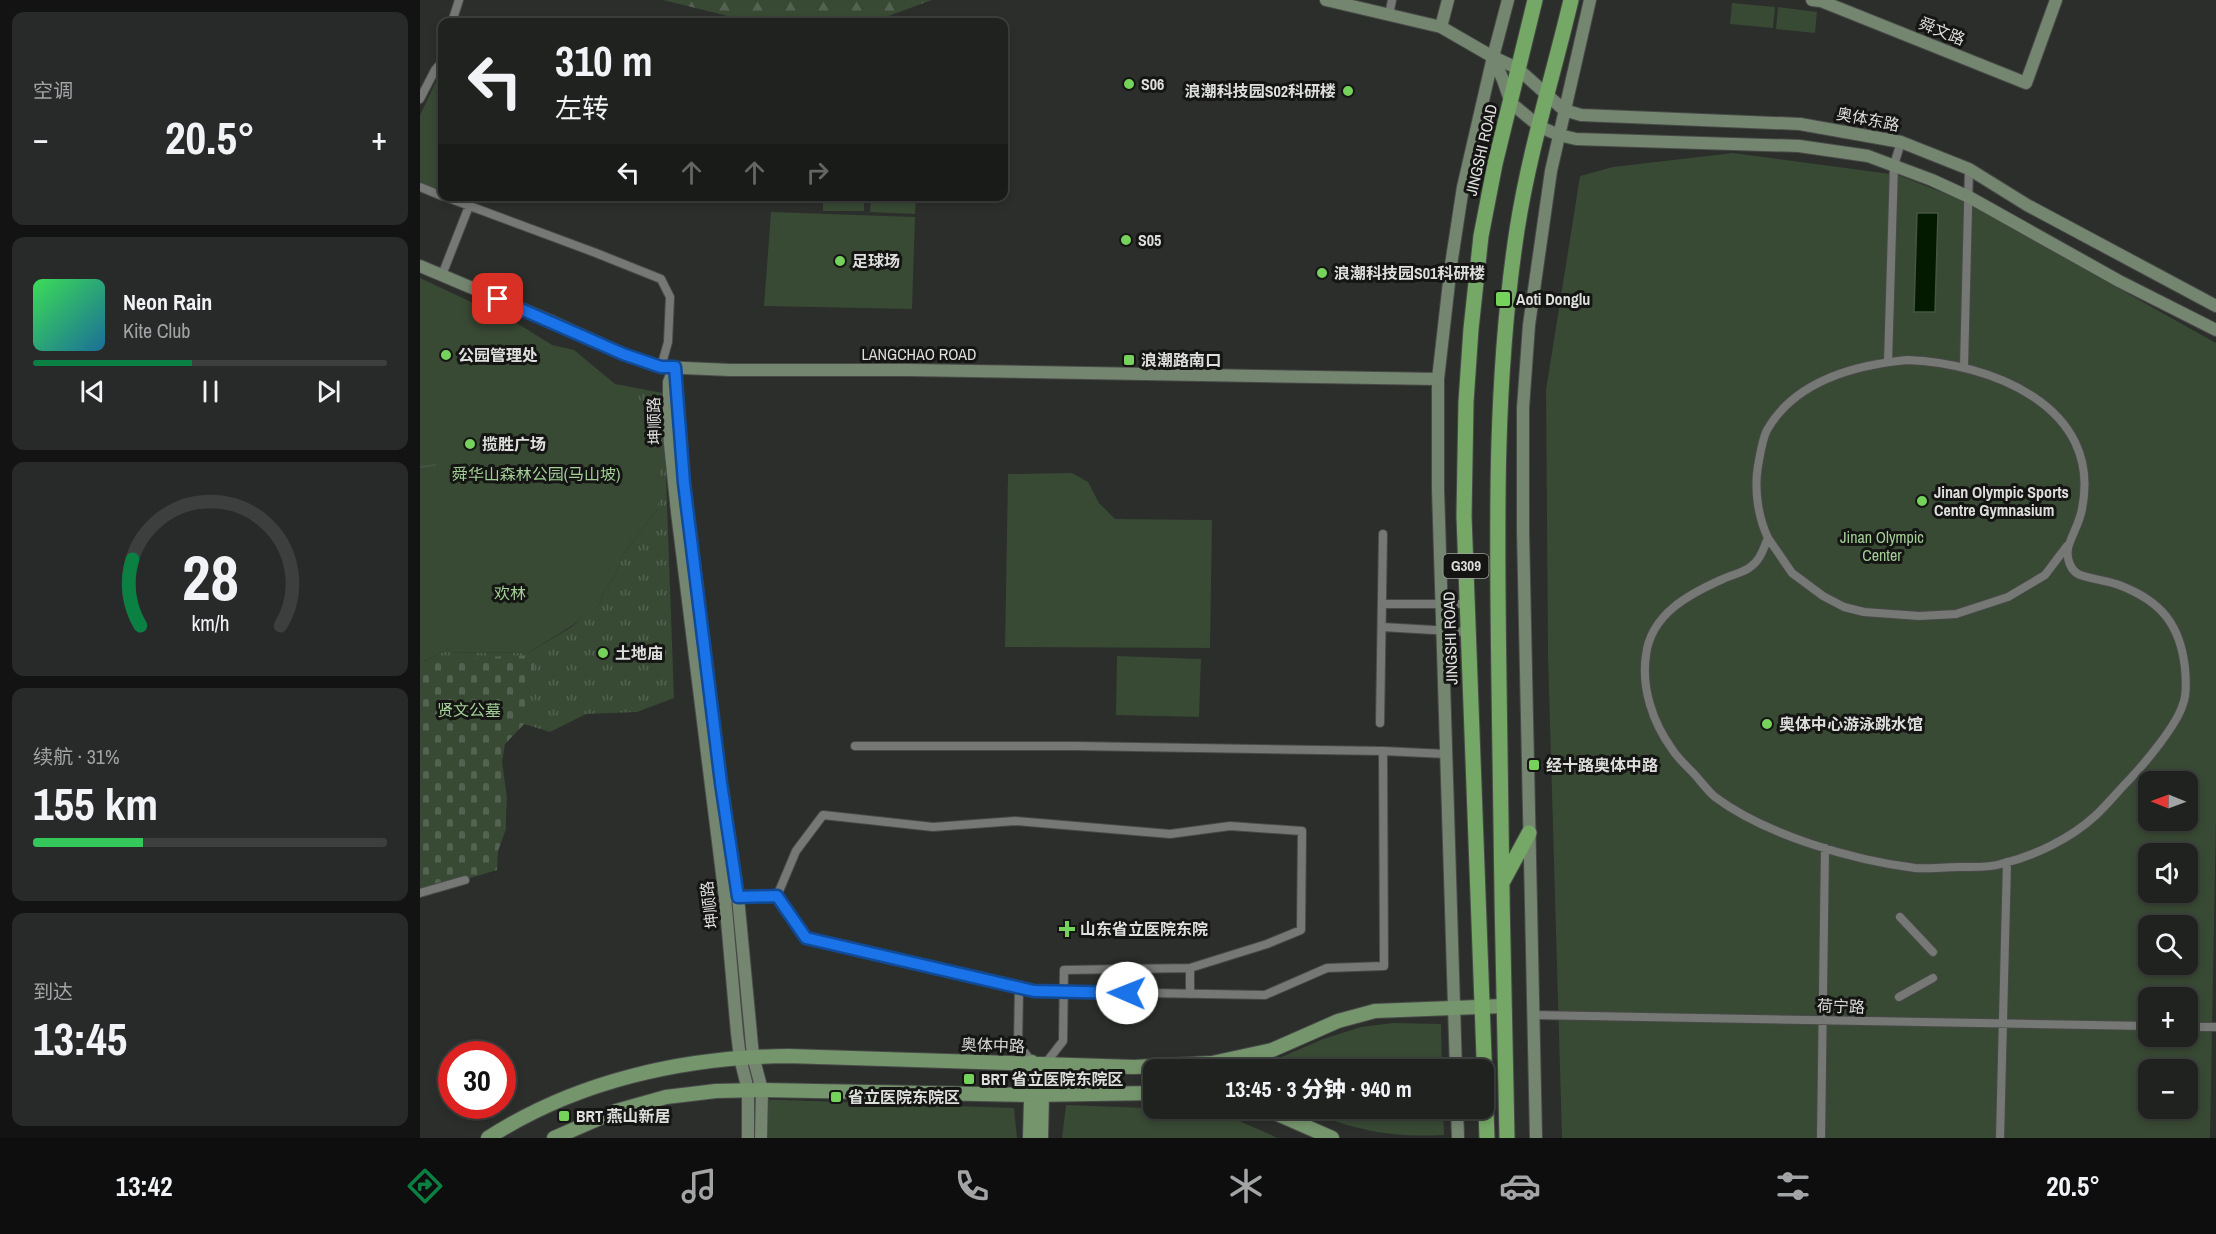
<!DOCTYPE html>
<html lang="zh">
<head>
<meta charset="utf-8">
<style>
  body { margin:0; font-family:"Archivo Narrow","Noto Sans SC",sans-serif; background:#282a29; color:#f1f3f6; height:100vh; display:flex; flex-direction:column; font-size:22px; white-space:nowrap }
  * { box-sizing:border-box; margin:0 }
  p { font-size:20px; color:#a2a4a5 }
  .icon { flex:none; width:33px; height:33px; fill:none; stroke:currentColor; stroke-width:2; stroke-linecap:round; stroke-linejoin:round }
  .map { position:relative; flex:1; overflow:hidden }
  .sheet { display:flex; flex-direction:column; gap:12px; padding:12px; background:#121312; width:420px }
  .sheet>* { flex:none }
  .banner { position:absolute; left:18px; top:18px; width:570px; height:183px; border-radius:12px; box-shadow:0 3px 9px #0003,0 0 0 2px #3d3f3e; background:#202220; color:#f1f3f6; overflow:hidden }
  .needle { width:39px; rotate:271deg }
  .controls { position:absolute; left:1718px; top:771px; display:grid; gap:12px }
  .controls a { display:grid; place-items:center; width:60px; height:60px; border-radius:12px; background:#202220; box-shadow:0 3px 9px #0003,0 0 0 2px #3d3f3e; font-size:30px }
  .speed { position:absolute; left:18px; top:1041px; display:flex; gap:12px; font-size:30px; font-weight:700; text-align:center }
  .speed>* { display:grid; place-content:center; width:78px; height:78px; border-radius:50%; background:#202220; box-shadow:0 3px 9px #0003,0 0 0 2px #3d3f3e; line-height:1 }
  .speed .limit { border:9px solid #d22; background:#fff; color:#111 }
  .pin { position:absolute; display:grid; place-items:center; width:51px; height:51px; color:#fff; margin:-26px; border-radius:12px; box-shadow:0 3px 9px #0006 }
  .me { position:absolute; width:66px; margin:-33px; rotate:271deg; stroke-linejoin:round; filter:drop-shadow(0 0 4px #0008) }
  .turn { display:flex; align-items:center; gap:21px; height:126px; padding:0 18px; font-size:27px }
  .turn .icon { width:78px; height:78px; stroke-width:2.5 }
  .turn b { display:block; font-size:42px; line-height:51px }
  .lanes { display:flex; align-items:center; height:57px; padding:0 18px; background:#0003; justify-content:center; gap:30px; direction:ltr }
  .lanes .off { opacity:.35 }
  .big { font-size:45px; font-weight:800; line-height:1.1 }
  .sheet .tile { flex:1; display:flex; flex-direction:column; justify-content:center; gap:9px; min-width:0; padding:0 21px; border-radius:12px; background:#282a29 }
  .sheet .dial { align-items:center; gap:0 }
  .dial svg { height:156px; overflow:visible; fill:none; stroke:#3d3f3e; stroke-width:7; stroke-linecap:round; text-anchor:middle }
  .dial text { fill:#f1f3f6; stroke:none }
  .song { display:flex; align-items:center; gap:18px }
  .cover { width:72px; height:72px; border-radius:9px; background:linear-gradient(135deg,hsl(130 70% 55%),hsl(200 70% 35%)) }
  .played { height:6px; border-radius:3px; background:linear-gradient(90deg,#0b8043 45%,#3d3f3e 45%) }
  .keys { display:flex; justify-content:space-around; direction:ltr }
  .heat { display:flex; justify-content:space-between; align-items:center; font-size:33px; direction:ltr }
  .charge { height:9px; border-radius:4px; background:linear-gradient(90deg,#34c759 31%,#3d3f3e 0) }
  .trip { position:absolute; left:723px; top:1059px; width:351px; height:60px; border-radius:12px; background:#202220; box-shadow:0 3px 9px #0003,0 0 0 2px #3d3f3e; font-weight:800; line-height:60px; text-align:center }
  .tabs { display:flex; height:96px; justify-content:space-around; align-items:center; background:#0d0e0d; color:#a2a4a5 }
  .tabs .icon { width:42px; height:42px }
  .tabs .active { color:#0b8043 }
  .tabs b { font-size:27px; color:#f1f3f6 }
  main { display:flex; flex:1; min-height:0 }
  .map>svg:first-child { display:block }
  .grass { fill:url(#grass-tufts) }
  .forest { fill:url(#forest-firs) }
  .cemetery { fill:url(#cemetery-stones) }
  .green { fill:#384934; fill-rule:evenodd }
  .water { fill:#041a00; stroke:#455542; stroke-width:1.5 }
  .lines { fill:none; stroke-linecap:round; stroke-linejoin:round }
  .stream { stroke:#455542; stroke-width:2 }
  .street-casing { stroke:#484a48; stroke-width:10 }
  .secondary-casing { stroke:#484a48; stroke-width:14 }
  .primary-casing { stroke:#484a48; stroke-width:16 }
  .highway-casing { stroke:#484a48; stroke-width:17 }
  .street { stroke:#757874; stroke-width:8 }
  .secondary { stroke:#758670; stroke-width:12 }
  .primary { stroke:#75956c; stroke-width:14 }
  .highway { stroke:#75a866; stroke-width:15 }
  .route-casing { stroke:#114b97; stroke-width:15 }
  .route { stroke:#1a73e8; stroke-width:10 }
  .poi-dot { fill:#75d25a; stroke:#151614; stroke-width:2 }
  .labels { text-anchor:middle; stroke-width:6; stroke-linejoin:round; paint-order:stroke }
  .shield { fill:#151614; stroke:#a1a3a1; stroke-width:1.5 }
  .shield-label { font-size:15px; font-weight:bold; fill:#dddfdd }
  .street-label { font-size:16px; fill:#dddfdd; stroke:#151614 }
  .poi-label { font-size:16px; font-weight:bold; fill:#dddfdd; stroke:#151614; text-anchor:start }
  .park-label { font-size:16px; fill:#a3cf97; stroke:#151614 }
</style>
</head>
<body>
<main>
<section class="sheet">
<div class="tile"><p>空调</p>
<div class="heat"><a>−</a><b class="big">20.5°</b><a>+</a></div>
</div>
<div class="tile">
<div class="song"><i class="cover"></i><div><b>Neon Rain</b><p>Kite Club</p></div></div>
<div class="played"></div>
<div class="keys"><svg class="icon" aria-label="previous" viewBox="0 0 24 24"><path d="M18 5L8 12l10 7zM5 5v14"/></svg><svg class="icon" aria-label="pause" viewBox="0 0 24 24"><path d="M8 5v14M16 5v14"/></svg><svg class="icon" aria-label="next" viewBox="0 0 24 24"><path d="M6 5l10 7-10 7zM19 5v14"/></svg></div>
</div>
<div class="tile dial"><svg viewBox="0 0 100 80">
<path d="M14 69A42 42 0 1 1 86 69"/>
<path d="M14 69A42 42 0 0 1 10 35" stroke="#0b8043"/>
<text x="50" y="56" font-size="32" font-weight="700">28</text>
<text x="50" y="72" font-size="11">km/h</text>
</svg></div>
<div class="tile"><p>续航 · 31%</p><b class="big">155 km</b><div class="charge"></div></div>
<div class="tile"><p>到达</p><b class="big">13:45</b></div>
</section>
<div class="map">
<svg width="1796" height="1138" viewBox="0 0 1796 1138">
  <defs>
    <pattern id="grass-tufts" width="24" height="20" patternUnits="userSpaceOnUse" patternTransform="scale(1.5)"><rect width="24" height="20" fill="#384934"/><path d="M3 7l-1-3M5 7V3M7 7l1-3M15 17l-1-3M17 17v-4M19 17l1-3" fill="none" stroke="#546351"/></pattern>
    <pattern id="forest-firs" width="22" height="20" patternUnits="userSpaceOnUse" patternTransform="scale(1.5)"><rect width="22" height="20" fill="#384934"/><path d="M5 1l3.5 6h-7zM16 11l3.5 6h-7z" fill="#546351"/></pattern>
    <pattern id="cemetery-stones" width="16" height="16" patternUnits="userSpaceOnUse" patternTransform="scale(1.5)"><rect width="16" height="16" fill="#384934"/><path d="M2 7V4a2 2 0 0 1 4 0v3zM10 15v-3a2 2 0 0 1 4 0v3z" fill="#546351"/></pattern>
  </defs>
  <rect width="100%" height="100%" fill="#2b2e2b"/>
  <!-- grass -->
  <path class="grass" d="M132,345L154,350L195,384L243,393L254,698L217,712L166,714L130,732L104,724L85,744L0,764V663L23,652L108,653L153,626L164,614L178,607L184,591L194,578L203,554L238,509L219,417Z"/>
  <!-- forest -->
  <path class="forest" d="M243,0H512L452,22H332Z"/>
  <!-- cemetery -->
  <path class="cemetery" d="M114,655V678L109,698L110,713L104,724L85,744L82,762L87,798L86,815V829L78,851L77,870L0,893V665L67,657Z"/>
  <!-- green -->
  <path class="green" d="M1312,3L1355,7L1353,28L1310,24Z
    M1358,7L1397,12L1395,33L1356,29Z
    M22,69V192L0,182V115Z
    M1313,153L1478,175L1539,199L1796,343V820L1790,1138H1142L1128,656L1126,390L1160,176L1193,167ZM1728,782H1767V820H1728ZM1728,854H1767V892H1728ZM1728,926H1767V964H1728ZM1728,998H1767V1036H1728ZM1728,1070H1767V1108H1728Z
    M403,197H444V211H403Z
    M451,197H496L495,214L450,212Z
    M351,212L495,217L492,309L344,306Z
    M0,278L100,325L195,384L235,436L240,466L238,509L203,554L194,578L184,591L178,607L165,614L153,625L108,653L23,652L0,663Z
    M652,473L668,482L679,503L695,519L792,520L790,648L585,647L588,474Z
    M697,656L781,659L779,717L696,715Z
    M973,1023L1021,1024L1022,1069H802L833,1066L864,1056L903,1039L941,1027Z
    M333,1099L594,1108L597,1138H335Z
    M646,1105L755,1109L817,1120L858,1138H642Z
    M884,1109H1023L1024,1135C971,1138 932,1130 884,1109Z"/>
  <!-- water -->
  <path class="water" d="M1497,213H1518L1515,312H1494Z"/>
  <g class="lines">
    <!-- stream -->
    <path class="stream" d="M0,467L15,465"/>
    <!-- street casing -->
    <g class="street-casing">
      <path id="street" d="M969,15L972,0
        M32,22L39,0
        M0,99L15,70L22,62
        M0,187L22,196
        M23,196L176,253L241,279L250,297L248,342L241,367
        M22,275L53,196
        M1487,360C1569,363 1683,405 1662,509C1660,521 1654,531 1650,542C1645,552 1648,568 1658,574C1665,578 1689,581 1699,585C1741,601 1760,624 1765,668C1766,679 1767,694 1763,704C1757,725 1725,763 1710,779C1698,791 1687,805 1675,816C1650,839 1614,856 1581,864C1567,868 1552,867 1538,867C1524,867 1509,869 1495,868C1432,860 1346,835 1295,797C1288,791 1282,783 1276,776C1268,767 1258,759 1252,749C1233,723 1221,688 1226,655C1231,614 1269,594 1303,579C1311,575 1322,573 1329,568C1340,561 1343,550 1348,538C1338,517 1334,489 1338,466C1340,455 1342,440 1347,430C1375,381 1434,365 1487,360Z
        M1468,362L1474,165L1481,142
        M1544,367L1549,169
        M1348,538L1372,573L1403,596L1424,607L1444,612L1499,616L1536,614L1588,597L1625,575L1647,546
        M962,604H1047
        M962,627L1048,632
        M960,723L963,534
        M435,746H655L963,751L1026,754
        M0,893L45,880
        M357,896L376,851L403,815L513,827L595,821L750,834L810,826L882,831L881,930L847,944L770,968L644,970L643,1041L625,1064
        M305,898L357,896L385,938L614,991L845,995L907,968L964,966L963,751
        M1480,917L1513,952
        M599,988L598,1044L612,1062
        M770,994V968
        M1479,997L1513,978
        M1113,1015L1728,1026
        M1767,1027H1796
        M1401,1138L1405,848
        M1580,1138L1587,862"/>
    </g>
    <!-- secondary casing -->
    <g class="secondary-casing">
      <path id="secondary" d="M906,0L1021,27L1073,57L1097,68L1144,110L1161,115L1380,124L1481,142L1549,169L1607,205L1796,306
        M1392,0L1401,1L1606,83L1636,0
        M1021,27L1028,0
        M1073,57L1083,80L1091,103L1120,127L1139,135L1156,139L1379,146L1448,156L1512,180L1549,197L1699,281L1796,330
        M0,266L133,322L203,354L241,367L310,370H489L1018,379
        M1036,1070L1018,489V379L1031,265L1043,187L1073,57L1088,0
        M1037,1108L1038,1138
        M328,1138V1090L320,1058L317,1033L305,898L257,512L249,434V382L255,367L264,483L301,783L318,897L333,1056L342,1090L341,1138
        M1116,1138L1103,531V408L1109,325L1131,171L1170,0"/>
    </g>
    <!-- primary casing -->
    <g class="primary-casing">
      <path id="primary" d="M844,1108L912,1138
        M68,1138C156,1081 263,1057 368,1056L714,1067L792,1063L852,1050L918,1021L955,1011L1084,1006
        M134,1138L196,1111L246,1097L296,1091L342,1090L611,1095L734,1093
        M610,1138L612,1062
        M621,1138L622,1094L625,1064"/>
    </g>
    <!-- highway casing -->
    <g class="highway-casing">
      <path id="highway" d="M1083,881L1109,833
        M1067,1138L1044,516L1046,402L1051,329L1061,236L1075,164L1115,0
        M1087,1138C1083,986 1081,835 1079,683C1077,532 1074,380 1097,230C1109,152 1133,76 1151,0"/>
    </g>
    <!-- street -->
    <use href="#street" class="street"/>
    <!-- secondary -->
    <use href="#secondary" class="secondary"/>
    <!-- primary -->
    <use href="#primary" class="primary"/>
    <!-- highway -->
    <use href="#highway" class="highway"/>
  </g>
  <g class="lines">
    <!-- route casing -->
    <g class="route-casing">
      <path id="route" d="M78,299L203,354L241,367H255L264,483L301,783L318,897L357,896L386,938L614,991L707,993"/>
    </g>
    <!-- route -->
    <use href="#route" class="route"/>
  </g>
  <!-- markers -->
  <g class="poi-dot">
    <circle cx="709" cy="84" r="6"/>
    <circle cx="928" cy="91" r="6"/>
    <circle cx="706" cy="240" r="6"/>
    <circle cx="420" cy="261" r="6"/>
    <circle cx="902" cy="273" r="6"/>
    <rect x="1075" y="291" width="16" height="16" rx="3"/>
    <circle cx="26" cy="355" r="6"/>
    <rect x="703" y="354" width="12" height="12" rx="3"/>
    <circle cx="50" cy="444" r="6"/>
    <circle cx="1502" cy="501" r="6"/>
    <circle cx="183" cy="653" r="6"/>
    <circle cx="1347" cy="724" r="6"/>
    <rect x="1108" y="759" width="12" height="12" rx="3"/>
    <path d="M644 920h6v6h6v6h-6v6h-6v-6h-6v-6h6z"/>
    <rect x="543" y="1073" width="12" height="12" rx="3"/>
    <rect x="410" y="1091" width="12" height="12" rx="3"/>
    <rect x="138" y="1110" width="12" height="12" rx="3"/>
  </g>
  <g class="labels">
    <!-- shield labels -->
    <rect class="shield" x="1023.5" y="554" width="45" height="24" rx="4.5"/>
    <g class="shield-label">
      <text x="1046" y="571">G309</text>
    </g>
    <!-- street labels -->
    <g class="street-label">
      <text transform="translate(1522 31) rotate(22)" y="6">舜文路</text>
      <text transform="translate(1448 119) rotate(11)" y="6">奥体东路</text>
      <text transform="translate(1061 150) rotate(-77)" y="6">JINGSHI ROAD</text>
      <text x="499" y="360">LANGCHAO ROAD</text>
      <text transform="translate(234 421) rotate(-92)" y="6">坤顺路</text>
      <text transform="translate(1030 638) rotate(-92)" y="6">JINGSHI ROAD</text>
      <text transform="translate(289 905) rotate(-97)" y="6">坤顺路</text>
      <text transform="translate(1421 1006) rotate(2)" y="6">荷宁路</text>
      <text transform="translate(573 1045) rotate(2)" y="6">奥体中路</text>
    </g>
    <!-- poi labels -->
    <g class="poi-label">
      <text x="721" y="90">S06</text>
      <text x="916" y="97" text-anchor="end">浪潮科技园S02科研楼</text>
      <text x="718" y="246">S05</text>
      <text x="432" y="267">足球场</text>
      <text x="914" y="279">浪潮科技园S01科研楼</text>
      <text x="1096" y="305">Aoti Donglu</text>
      <text x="38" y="361">公园管理处</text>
      <text x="721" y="366">浪潮路南口</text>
      <text x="62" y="450">揽胜广场</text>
      <text x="1514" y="498">Jinan Olympic Sports<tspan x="1514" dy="18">Centre Gymnasium</tspan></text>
      <text x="195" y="659">土地庙</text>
      <text x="1359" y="730">奥体中心游泳跳水馆</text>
      <text x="1126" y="771">经十路奥体中路</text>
      <text x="660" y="935">山东省立医院东院</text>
      <text x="561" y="1085">BRT 省立医院东院区</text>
      <text x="428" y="1103">省立医院东院区</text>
      <text x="156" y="1122">BRT 燕山新居</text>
    </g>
    <!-- park labels -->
    <g class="park-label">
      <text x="116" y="480">舜华山森林公园(马山坡)</text>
      <text x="1462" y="543">Jinan Olympic<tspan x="1462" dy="18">Center</tspan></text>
      <text x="90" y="599">欢林</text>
      <text x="49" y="716">贤文公墓</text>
    </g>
  </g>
</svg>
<div class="controls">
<a><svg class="needle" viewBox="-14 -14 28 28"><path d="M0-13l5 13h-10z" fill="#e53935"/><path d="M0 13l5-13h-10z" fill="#a2a4a5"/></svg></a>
<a><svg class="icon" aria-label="sound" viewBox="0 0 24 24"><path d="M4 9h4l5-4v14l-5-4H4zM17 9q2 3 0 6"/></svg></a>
<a><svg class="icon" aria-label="search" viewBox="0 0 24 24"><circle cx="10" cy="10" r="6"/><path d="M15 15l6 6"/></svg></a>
<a>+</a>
<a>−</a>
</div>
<div class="speed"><div class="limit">30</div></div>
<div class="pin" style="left:78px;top:299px;background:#d93025"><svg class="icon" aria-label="arrive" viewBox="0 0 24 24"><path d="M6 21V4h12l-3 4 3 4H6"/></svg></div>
<svg class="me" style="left:707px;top:993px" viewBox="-20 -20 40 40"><circle r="19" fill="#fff"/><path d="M0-13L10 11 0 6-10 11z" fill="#1a73e8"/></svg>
<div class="trip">13:45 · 3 分钟 · 940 m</div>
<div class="banner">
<div class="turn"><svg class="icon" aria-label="left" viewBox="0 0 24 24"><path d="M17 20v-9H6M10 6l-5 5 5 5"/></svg><div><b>310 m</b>左转</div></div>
<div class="lanes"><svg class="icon" aria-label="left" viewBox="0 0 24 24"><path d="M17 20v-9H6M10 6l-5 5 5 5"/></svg><svg class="icon off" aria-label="ahead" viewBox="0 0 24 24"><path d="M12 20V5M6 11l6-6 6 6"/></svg><svg class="icon off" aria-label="ahead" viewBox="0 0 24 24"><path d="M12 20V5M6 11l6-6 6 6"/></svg><svg class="icon off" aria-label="right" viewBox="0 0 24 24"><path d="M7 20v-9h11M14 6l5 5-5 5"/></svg></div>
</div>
</div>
</main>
<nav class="tabs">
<b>13:42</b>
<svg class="icon active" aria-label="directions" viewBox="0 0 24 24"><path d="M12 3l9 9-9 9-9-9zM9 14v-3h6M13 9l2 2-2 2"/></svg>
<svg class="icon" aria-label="music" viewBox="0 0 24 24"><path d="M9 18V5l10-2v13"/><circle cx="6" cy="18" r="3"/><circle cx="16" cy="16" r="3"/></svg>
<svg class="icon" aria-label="phone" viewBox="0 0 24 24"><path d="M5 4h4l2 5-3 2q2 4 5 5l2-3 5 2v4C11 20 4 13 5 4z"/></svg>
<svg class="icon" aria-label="climate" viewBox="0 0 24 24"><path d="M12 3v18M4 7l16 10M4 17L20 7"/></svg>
<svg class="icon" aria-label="car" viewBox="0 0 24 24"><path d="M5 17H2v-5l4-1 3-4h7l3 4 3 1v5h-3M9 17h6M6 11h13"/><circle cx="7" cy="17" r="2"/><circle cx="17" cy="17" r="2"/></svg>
<svg class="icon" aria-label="filters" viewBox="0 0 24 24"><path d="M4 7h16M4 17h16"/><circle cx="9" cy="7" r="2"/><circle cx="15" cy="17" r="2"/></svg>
<b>20.5°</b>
</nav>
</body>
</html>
